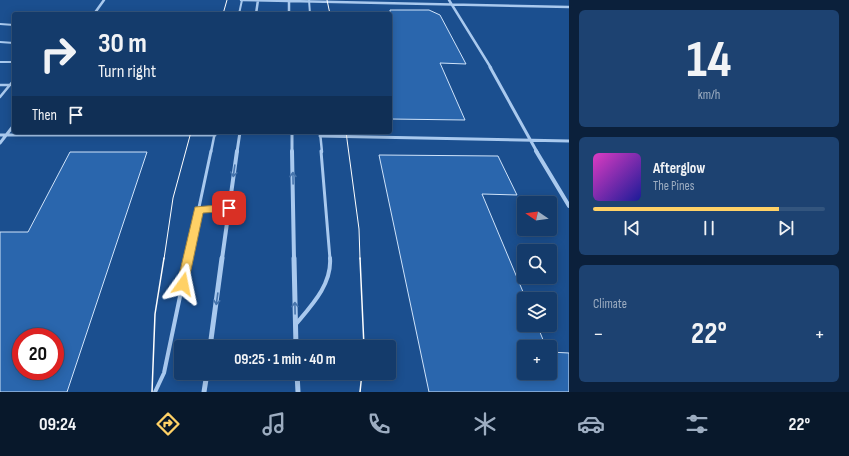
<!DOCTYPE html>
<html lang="en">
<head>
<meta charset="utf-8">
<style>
  body { margin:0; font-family:"Sofia Sans Condensed",sans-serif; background:#1d4271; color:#f1f3f6; height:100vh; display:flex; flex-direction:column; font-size:15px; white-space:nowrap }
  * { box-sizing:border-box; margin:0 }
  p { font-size:13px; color:#9dadc1 }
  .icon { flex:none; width:22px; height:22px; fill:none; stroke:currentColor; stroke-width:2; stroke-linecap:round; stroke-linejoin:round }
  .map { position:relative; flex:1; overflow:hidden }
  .sheet { display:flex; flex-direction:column; gap:10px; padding:10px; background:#0b203b; width:280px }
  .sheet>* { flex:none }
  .top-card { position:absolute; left:12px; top:12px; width:380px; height:122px; border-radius:4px; box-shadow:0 2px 10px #0003,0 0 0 1px #33557e; background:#143b6b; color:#f1f3f6; overflow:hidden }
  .needle { width:26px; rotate:283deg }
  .controls { position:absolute; left:517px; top:196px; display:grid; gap:8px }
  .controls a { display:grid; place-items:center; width:40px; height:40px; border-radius:4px; background:#143b6b; box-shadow:0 2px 10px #0003,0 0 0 1px #33557e; font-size:20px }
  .speed { position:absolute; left:12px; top:328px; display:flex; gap:8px; font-size:20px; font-weight:700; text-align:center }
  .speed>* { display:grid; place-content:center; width:52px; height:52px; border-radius:50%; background:#143b6b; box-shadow:0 2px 10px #0003,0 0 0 1px #33557e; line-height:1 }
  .speed .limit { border:6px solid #d22; background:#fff; color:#111 }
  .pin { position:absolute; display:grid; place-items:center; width:34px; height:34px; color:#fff; margin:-17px; border-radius:8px; box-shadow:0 2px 6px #0006 }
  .me { position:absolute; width:44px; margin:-22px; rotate:12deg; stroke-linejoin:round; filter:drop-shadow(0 0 3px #0008) }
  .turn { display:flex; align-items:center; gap:14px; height:84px; padding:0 20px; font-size:18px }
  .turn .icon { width:52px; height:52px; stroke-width:2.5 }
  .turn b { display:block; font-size:28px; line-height:34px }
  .then { display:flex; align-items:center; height:38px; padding:0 20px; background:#0003; gap:8px; font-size:15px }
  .big { font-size:30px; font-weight:700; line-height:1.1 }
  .sheet .card { flex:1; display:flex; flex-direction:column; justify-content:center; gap:6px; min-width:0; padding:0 14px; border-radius:6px; background:#1d4271 }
  .sheet .dial { align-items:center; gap:0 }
  .dial b { font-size:52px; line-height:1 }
  .song { display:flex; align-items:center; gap:12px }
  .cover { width:48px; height:48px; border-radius:6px; background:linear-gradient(135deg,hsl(310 70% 55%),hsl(240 70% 35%)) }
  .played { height:4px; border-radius:2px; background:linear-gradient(90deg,#ffd166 80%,#33557e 80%) }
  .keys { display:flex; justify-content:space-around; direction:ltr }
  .heat { display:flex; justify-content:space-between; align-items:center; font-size:22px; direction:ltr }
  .trip { position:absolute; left:174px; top:340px; width:222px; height:40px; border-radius:4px; background:#143b6b; box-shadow:0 2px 10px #0003,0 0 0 1px #33557e; font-weight:700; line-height:40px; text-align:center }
  .tab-bar { display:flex; height:64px; justify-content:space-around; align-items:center; background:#08182b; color:#9dadc1 }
  .tab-bar .icon { width:28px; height:28px }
  .tab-bar .selected { color:#ffd166 }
  .tab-bar b { font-size:18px; color:#f1f3f6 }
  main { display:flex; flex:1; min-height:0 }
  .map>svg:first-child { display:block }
  .building { fill:#2a66ad; stroke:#cfe3fa; fill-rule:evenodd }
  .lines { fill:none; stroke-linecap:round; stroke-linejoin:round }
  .service-far3 { stroke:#a9c9ee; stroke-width:2 }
  .service-far2 { stroke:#a9c9ee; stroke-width:2.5 }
  .service-far1 { stroke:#a9c9ee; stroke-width:3 }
  .service { stroke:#a9c9ee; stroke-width:4 }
  .minor-far3 { stroke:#a9c9ee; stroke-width:2.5 }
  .minor-far2 { stroke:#a9c9ee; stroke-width:3 }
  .minor-far1 { stroke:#a9c9ee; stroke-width:4 }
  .minor { stroke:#a9c9ee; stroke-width:5 }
  .tram-far1 { stroke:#fff; stroke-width:1 }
  .tram { stroke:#fff; stroke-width:1.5 }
  .oneway { stroke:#4674ac }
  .route { fill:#ffd166; stroke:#a68842 }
</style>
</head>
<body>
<main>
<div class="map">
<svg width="569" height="392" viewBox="0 0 569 392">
  <rect width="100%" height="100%" fill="#1b4f8f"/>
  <!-- building -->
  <path class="building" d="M390,10H429L440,15L466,64L440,63L465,120L390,119Z
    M70,152H147L67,392H0V232H28ZM21,337H55V371H21Z
    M379,155L498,156L517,195L482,194L526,299H524V325H537L546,347H524V373H550V352L569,353V392H429Z"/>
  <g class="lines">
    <!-- service-far3 -->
    <path class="service-far3" d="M309,0L310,14
      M239,14L242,0
      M0,24L14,25
      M0,42L14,43
      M0,62H14"/>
    <!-- service-far2 -->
    <path class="service-far2" d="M0,85H10
      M0,97L14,80
      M320,132L322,152
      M211,152L215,132"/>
    <!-- service-far1 -->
    <path class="service-far1" d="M321,151L330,259
      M199,210L229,208
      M188,259L211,151"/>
    <!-- service -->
    <path class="service" d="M296,324C312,305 332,284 330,258
      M155,392L164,373L188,258"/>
    <!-- minor-far3 -->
    <path class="minor-far3" d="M241,0L569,7
      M289,0V14
      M449,0L491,68
      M94,14L104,0
      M256,14L258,0"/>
    <!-- minor-far2 -->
    <path class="minor-far2" d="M490,67L537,152
      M292,132V152
      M0,135H215
      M320,136L569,141
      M0,143L14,125
      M237,152L240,132"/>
    <!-- minor-far1 -->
    <path class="minor-far1" d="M292,151L294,259
      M536,151L569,206
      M222,259L237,151"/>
    <!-- minor -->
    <path class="minor" d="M294,258L296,347
      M210,347L222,258
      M297,373L298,392
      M204,392L207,373"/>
    <!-- tram-far1 -->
    <path class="tram-far1" d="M327,0L330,14
      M223,14L227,0
      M346,132L359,229L360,259
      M164,259L173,198L191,132"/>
    <!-- tram -->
    <path class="tram" d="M360,258L364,347
      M152,392L155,314L164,258
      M360,392L362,373"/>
  </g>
  <!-- one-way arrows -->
  <defs><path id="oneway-shaft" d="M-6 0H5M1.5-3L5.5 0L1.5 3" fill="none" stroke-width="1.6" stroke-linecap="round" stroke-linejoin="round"/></defs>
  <g class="oneway">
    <use href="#oneway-shaft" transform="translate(234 171) rotate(98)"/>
    <use href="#oneway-shaft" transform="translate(293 178) rotate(-91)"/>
    <use href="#oneway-shaft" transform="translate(217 299) rotate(98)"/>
    <use href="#oneway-shaft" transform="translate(295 308) rotate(-91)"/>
  </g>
  <!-- route -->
  <path class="route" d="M229,204L233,206L234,208L233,211L203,213L188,284L187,288L183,289L179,288L177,284L195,207Z"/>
</svg>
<div class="controls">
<a><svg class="needle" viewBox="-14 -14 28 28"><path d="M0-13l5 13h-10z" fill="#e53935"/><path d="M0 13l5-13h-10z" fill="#9dadc1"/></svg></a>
<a><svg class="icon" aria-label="search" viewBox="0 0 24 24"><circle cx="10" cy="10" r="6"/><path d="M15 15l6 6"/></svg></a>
<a><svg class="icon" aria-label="layers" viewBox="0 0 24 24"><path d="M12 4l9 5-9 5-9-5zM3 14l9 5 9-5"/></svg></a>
<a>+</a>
</div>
<div class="speed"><div class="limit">20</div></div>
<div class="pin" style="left:229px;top:208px;background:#d93025"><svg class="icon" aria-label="arrive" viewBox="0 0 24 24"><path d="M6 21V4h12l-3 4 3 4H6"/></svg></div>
<svg class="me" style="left:183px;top:284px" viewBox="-20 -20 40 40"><path d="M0-17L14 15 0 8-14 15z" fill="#ffd166" stroke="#fff" stroke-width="4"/></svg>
<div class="trip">09:25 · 1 min · 40 m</div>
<div class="top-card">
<div class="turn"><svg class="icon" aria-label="right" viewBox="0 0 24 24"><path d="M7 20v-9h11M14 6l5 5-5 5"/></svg><div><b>30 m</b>Turn right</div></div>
<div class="then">Then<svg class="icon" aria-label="arrive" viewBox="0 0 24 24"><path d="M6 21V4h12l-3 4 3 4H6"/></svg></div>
</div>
</div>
<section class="sheet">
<div class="card dial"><b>14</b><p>km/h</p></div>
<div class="card">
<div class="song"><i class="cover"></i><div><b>Afterglow</b><p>The Pines</p></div></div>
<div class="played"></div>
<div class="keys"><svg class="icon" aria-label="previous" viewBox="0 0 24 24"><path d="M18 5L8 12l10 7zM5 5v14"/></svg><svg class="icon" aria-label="pause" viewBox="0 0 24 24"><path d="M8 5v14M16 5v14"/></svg><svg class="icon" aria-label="next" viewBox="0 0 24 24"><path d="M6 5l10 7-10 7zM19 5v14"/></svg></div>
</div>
<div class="card"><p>Climate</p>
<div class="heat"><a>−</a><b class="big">22°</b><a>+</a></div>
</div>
</section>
</main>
<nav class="tab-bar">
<b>09:24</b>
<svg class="icon selected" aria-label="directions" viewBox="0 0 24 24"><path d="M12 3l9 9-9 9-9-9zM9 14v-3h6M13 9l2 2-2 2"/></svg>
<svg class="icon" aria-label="music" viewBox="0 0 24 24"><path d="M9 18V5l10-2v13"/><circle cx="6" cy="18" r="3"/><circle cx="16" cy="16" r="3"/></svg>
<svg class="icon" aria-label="phone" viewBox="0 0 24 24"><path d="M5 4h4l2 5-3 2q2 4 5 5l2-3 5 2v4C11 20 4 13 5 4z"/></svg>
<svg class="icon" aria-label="climate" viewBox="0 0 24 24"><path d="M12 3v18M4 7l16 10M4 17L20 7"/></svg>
<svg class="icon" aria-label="car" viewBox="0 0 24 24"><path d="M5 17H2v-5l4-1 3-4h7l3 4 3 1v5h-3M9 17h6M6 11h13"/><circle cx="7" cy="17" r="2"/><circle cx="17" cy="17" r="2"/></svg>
<svg class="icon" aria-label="filters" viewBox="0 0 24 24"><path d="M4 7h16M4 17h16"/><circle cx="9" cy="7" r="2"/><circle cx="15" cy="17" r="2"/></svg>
<b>22°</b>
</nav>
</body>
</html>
